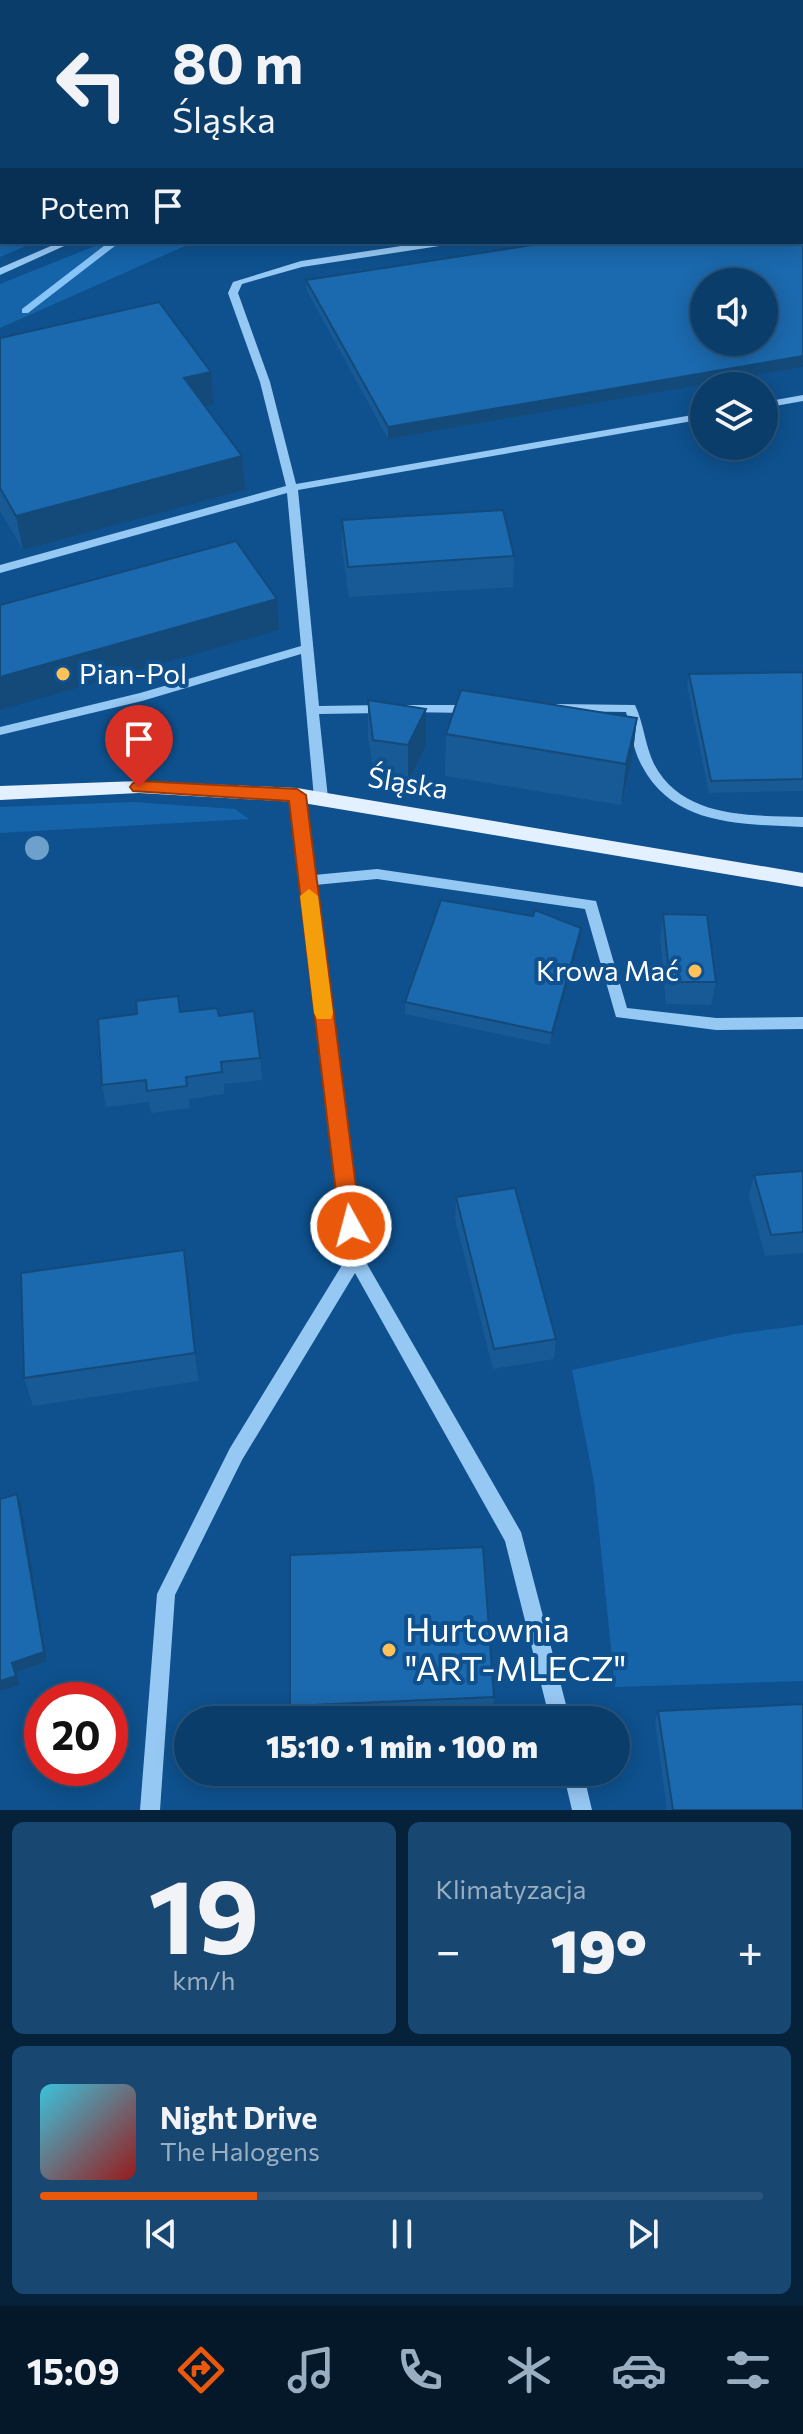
<!DOCTYPE html>
<html lang="pl">
<head>
<meta charset="utf-8">
<style>
  body { margin:0; font-family:Commissioner,sans-serif; background:#184872; color:#f1f3f6; height:100vh; display:flex; flex-direction:column; font-size:30px; white-space:nowrap }
  * { box-sizing:border-box; margin:0 }
  p { font-size:26px; color:#99aec1 }
  .icon { flex:none; width:44px; height:44px; fill:none; stroke:currentColor; stroke-width:2; stroke-linecap:round; stroke-linejoin:round }
  .map { position:relative; height:1810px; overflow:hidden }
  .sheet { display:flex; flex-direction:column; gap:12px; padding:12px; background:#06223a; flex:1 }
  .sheet>* { flex:none }
  .banner { position:absolute; left:0px; top:0px; width:804px; height:244px; box-shadow:0 4px 20px #0003,0 0 0 2px #2a567e; background:#0a3d6a; color:#f1f3f6; overflow:hidden }
  .buttons { position:absolute; left:690px; top:268px; display:grid; gap:16px }
  .buttons a { display:grid; place-items:center; width:88px; height:88px; border-radius:50%; background:#0a3d6a; box-shadow:0 4px 20px #0003,0 0 0 2px #2a567e; font-size:40px }
  .speed { position:absolute; left:24px; top:1682px; display:flex; gap:16px; font-size:40px; font-weight:700; text-align:center }
  .speed>* { display:grid; place-content:center; width:104px; height:104px; border-radius:50%; background:#0a3d6a; box-shadow:0 4px 20px #0003,0 0 0 2px #2a567e; line-height:1 }
  .speed .limit { border:12px solid #d22; background:#fff; color:#111 }
  .pin { position:absolute; display:grid; place-items:center; width:68px; height:68px; color:#fff; margin:-82px -34px; border-radius:50% 50% 50% 0; rotate:-45deg; box-shadow:0 0 8px #0007 }
  .pin .icon { rotate:45deg }
  .me { position:absolute; width:88px; margin:-44px; rotate:353deg; stroke-linejoin:round; filter:drop-shadow(0 0 6px #0008) }
  .turn { display:flex; align-items:center; gap:28px; height:168px; padding:0 40px; font-size:36px }
  .turn .icon { width:104px; height:104px; stroke-width:2.5 }
  .turn b { display:block; font-size:56px; line-height:68px }
  .then { display:flex; align-items:center; height:76px; padding:0 40px; background:#0003; gap:16px; font-size:30px }
  .big { font-size:60px; font-weight:800; line-height:1.1 }
  .sheet .widget { flex:1; display:flex; flex-direction:column; justify-content:center; gap:12px; min-width:0; padding:0 28px; border-radius:12px; background:#184872 }
  .sheet .dial { align-items:center; gap:0 }
  .dial b { font-size:104px; line-height:1 }
  .song { display:flex; align-items:center; gap:24px }
  .cover { width:96px; height:96px; border-radius:12px; background:linear-gradient(135deg,hsl(190 70% 55%),hsl(0 70% 35%)) }
  .played { height:8px; border-radius:4px; background:linear-gradient(90deg,#ea580c 30%,#2a567e 30%) }
  .keys { display:flex; justify-content:space-around; direction:ltr }
  .heat { display:flex; justify-content:space-between; align-items:center; font-size:44px; direction:ltr }
  .sheet .tiles { flex:1; display:grid; gap:12px; grid-template-columns:1fr 1fr }
  .widget:last-child { grid-column:span 2 }
  .trip { position:absolute; left:174px; top:1706px; width:456px; height:80px; border-radius:40px; background:#0a3d6a; box-shadow:0 4px 20px #0003,0 0 0 2px #2a567e; font-weight:800; line-height:80px; text-align:center }
  .tab-bar { display:flex; height:128px; justify-content:space-around; align-items:center; background:#04182a; color:#99aec1 }
  .tab-bar .icon { width:56px; height:56px }
  .tab-bar .active { color:#ea580c }
  .tab-bar b { font-size:36px; color:#f1f3f6 }
  .map>svg:first-child { display:block }
  .green { fill:#1564a9 }
  .lines { fill:none; stroke-linecap:round; stroke-linejoin:round }
  .stream { fill:#87c5f8; fill-rule:evenodd }
  .minor { fill:#96c8f4; fill-rule:evenodd }
  .major { fill:#e2f0ff; fill-rule:evenodd }
  .tree { fill:#6ea0cc }
  .wall { fill:#175a96 }
  .shaded-wall { fill:#134a7a }
  .building { fill:#1b69ae; stroke:#134a7a; stroke-width:2; fill-rule:evenodd }
  .route { fill:#ea580c; stroke:#983908; stroke-width:2 }
  .slow { fill:#f59e0b }
  .poi-dot { fill:#ffc158; stroke:#0e518e; stroke-width:3 }
  .labels { text-anchor:middle; stroke-width:8; stroke-linejoin:round; paint-order:stroke }
  .poi-label { font-size:28px; fill:#fff; stroke:#0e518e; text-anchor:start }
  .street-label { font-size:28px; fill:#fff; stroke:#0e518e }
  .near-poi-label { font-size:34px; fill:#fff; stroke:#0e518e; text-anchor:start }
</style>
</head>
<body>
<div class="map">
<svg width="803" height="1810" viewBox="0 0 803 1810">
  <rect width="100%" height="100%" fill="#0e518e"/>
  <!-- green -->
  <path class="green" d="M0,0H366V2H2V242H35L0,257Z
    M105,242H194L0,328V284Z
    M133,802L235,809L249,819L0,833V807Z
    M803,1325V1681L615,1687L594,1482L572,1370L735,1334Z"/>
  <g class="lines">
    <!-- stream -->
    <path class="stream" d="M109,242H120L28,313H22V309Z"/>
    <!-- minor -->
    <path class="minor" d="M381,0H389V2H381Z
      M802,109H803V115H802Z
      M802,185H803V191H802Z
      M60,242H73L0,275V268Z
      M428,242H451L446,245L302,267L242,284L238,293L270,382L296,484L704,413V419L298,490L319,706L384,705L390,709L384,713L319,714L328,798L326,801H316L314,798L301,654L142,701L0,735V727L140,693L301,646L287,493L0,573V565L286,486L260,382L228,293L233,282L301,261Z
      M803,395V401L764,408V402Z
      M557,704L635,705C644,724 645,746 654,764C683,819 750,815 803,817V827C744,824 674,827 642,766C633,750 631,730 626,712L553,711L551,708L553,705Z
      M405,705H472L478,709L472,713L401,712L399,709L401,706Z
      M297,790L304,795L314,875L377,869L596,901L627,1008L716,1018L803,1017V1029L716,1030L616,1017L585,909L377,879L315,885L363,1257L521,1532L570,1720H550L505,1541L355,1273L242,1460L175,1595L160,1810H140L157,1594L230,1448L347,1257L290,795Z
      M563,1772H583L592,1810H572Z"/>
    <!-- major -->
    <path class="major" d="M139,781L297,788L803,873V887L297,802L139,793L0,800V786Z"/>
  </g>
  <!-- trees -->
  <circle class="tree" cx="37" cy="848" r="12"/>
  <!-- wall -->
  <path class="wall" d="M742,0H803V52H802V2H744Z
    M803,203V367L388,439L307,291L306,280Z
    M0,338L211,372L214,405L205,407L245,490L23,550L0,511Z
    M342,520L514,556L513,587L349,597L342,550Z
    M803,672V791L709,793L687,686L689,674Z
    M368,700L426,746L408,782L374,776L368,736Z
    M637,718L632,760L621,805L445,776L446,734Z
    M663,914L716,982L711,1005L666,1004L660,937Z
    M533,916L580,940L550,1045L405,1014V1002Z
    M180,1012L219,1016L260,1058L262,1080L224,1084V1094L189,1099L190,1108L151,1113L149,1102L106,1107L102,1085Z
    M803,1171V1253L765,1256L749,1196L754,1175Z
    M456,1197L556,1339L554,1359L493,1369L455,1219Z
    M189,1279L199,1381L33,1406L24,1378Z
    M494,1697L492,1720H291L290,1706Z
    M658,1711L803,1810H667L655,1722Z"/>
  <!-- shaded-wall -->
  <path class="shaded-wall" d="M803,356V367L388,439V427Z
    M211,372L214,405L187,411L184,378Z
    M242,456L245,490L23,550L16,516Z
    M277,599L279,630L0,710V677Z
    M426,709V746L408,782V745Z
    M637,718L632,760L621,805L626,764Z
    M581,928L580,940L550,1045L552,1033Z
    M184,1250L189,1279L199,1381L195,1353Z
    M17,1494L21,1504L47,1661L16,1672L20,1685L0,1691V1681L12,1663Z"/>
  <!-- building -->
  <path class="building" d="M86,0H136V2H86Z
    M418,0H699L700,2H418Z
    M757,0H803V40L802,2H759Z
    M803,203V356L388,427L306,280L552,242H802ZM704,282H764V342H704Z
    M159,302L211,372L184,378L242,456L16,516L0,488V338Z
    M503,510L514,556L348,567L342,520Z
    M236,541L277,599L0,677V605Z
    M803,672V779L711,781L689,674Z
    M461,690L637,718L626,764L446,734Z
    M368,700L426,709L408,745L373,740Z
    M441,900L533,916L535,910L581,928L552,1033L405,1002Z
    M663,914L707,915L716,982H670Z
    M178,996L180,1012L217,1008L219,1016L254,1011L260,1058L221,1062L222,1072L186,1077L187,1086L147,1091L146,1080L102,1085L98,1019L137,1014L136,1001Z
    M803,1171V1232L771,1235L754,1175Z
    M515,1188L556,1339L494,1349L456,1197Z
    M184,1250L195,1353L24,1378L21,1273Z
    M17,1494L44,1652L12,1663L16,1676L0,1681V1499Z
    M483,1547L494,1697L290,1706V1555Z
    M803,1704V1810H673L658,1711Z"/>
  <!-- route -->
  <path class="route" d="M139,781L297,789L306,795L361,1226L358,1233L351,1235L343,1233L340,1226L289,801L133,791L130,787L133,783Z"/>
  <!-- slow -->
  <path class="slow" d="M309,889L318,896L333,1013L331,1019H317L314,1013L300,896Z"/>
  <!-- markers -->
  <g class="poi-dot">
    <circle cx="63" cy="674" r="8"/>
    <circle cx="695" cy="971" r="8"/>
    <circle cx="389" cy="1650" r="8"/>
  </g>
  <g class="labels">
    <!-- poi labels -->
    <g class="poi-label">
      <text x="79" y="684">Pian-Pol</text>
      <text x="679" y="981" text-anchor="end">Krowa Mać</text>
    </g>
    <!-- street labels -->
    <g class="street-label">
      <text transform="translate(408 783) rotate(9)" y="10">Śląska</text>
    </g>
    <!-- near-poi labels -->
    <g class="near-poi-label">
      <text x="405" y="1642">Hurtownia<tspan x="405" dy="39">"ART-MLECZ"</tspan></text>
    </g>
  </g>
</svg>
<div class="buttons">
<a><svg class="icon" aria-label="sound" viewBox="0 0 24 24"><path d="M4 9h4l5-4v14l-5-4H4zM17 9q2 3 0 6"/></svg></a>
<a><svg class="icon" aria-label="layers" viewBox="0 0 24 24"><path d="M12 4l9 5-9 5-9-5zM3 14l9 5 9-5"/></svg></a>
</div>
<div class="speed"><div class="limit">20</div></div>
<div class="pin" style="left:139px;top:787px;background:#d93025"><svg class="icon" aria-label="arrive" viewBox="0 0 24 24"><path d="M6 21V4h12l-3 4 3 4H6"/></svg></div>
<svg class="me" style="left:351px;top:1226px" viewBox="-20 -20 40 40"><circle r="17" fill="#ea580c" stroke="#fff" stroke-width="3"/><path d="M0-11L8 9 0 5-8 9z" fill="#fff"/></svg>
<div class="trip">15:10 · 1 min · 100 m</div>
<div class="banner">
<div class="turn"><svg class="icon" aria-label="left" viewBox="0 0 24 24"><path d="M17 20v-9H6M10 6l-5 5 5 5"/></svg><div><b>80 m</b>Śląska</div></div>
<div class="then">Potem<svg class="icon" aria-label="arrive" viewBox="0 0 24 24"><path d="M6 21V4h12l-3 4 3 4H6"/></svg></div>
</div>
</div>
<section class="sheet">
<div class="tiles">
<div class="widget dial"><b>19</b><p>km/h</p></div>
<div class="widget"><p>Klimatyzacja</p>
<div class="heat"><a>−</a><b class="big">19°</b><a>+</a></div>
</div>
<div class="widget">
<div class="song"><i class="cover"></i><div><b>Night Drive</b><p>The Halogens</p></div></div>
<div class="played"></div>
<div class="keys"><svg class="icon" aria-label="previous" viewBox="0 0 24 24"><path d="M18 5L8 12l10 7zM5 5v14"/></svg><svg class="icon" aria-label="pause" viewBox="0 0 24 24"><path d="M8 5v14M16 5v14"/></svg><svg class="icon" aria-label="next" viewBox="0 0 24 24"><path d="M6 5l10 7-10 7zM19 5v14"/></svg></div>
</div>
</div>
</section>
<nav class="tab-bar">
<b>15:09</b>
<svg class="icon active" aria-label="directions" viewBox="0 0 24 24"><path d="M12 3l9 9-9 9-9-9zM9 14v-3h6M13 9l2 2-2 2"/></svg>
<svg class="icon" aria-label="music" viewBox="0 0 24 24"><path d="M9 18V5l10-2v13"/><circle cx="6" cy="18" r="3"/><circle cx="16" cy="16" r="3"/></svg>
<svg class="icon" aria-label="phone" viewBox="0 0 24 24"><path d="M5 4h4l2 5-3 2q2 4 5 5l2-3 5 2v4C11 20 4 13 5 4z"/></svg>
<svg class="icon" aria-label="climate" viewBox="0 0 24 24"><path d="M12 3v18M4 7l16 10M4 17L20 7"/></svg>
<svg class="icon" aria-label="car" viewBox="0 0 24 24"><path d="M5 17H2v-5l4-1 3-4h7l3 4 3 1v5h-3M9 17h6M6 11h13"/><circle cx="7" cy="17" r="2"/><circle cx="17" cy="17" r="2"/></svg>
<svg class="icon" aria-label="filters" viewBox="0 0 24 24"><path d="M4 7h16M4 17h16"/><circle cx="9" cy="7" r="2"/><circle cx="15" cy="17" r="2"/></svg>
</nav>
</body>
</html>
